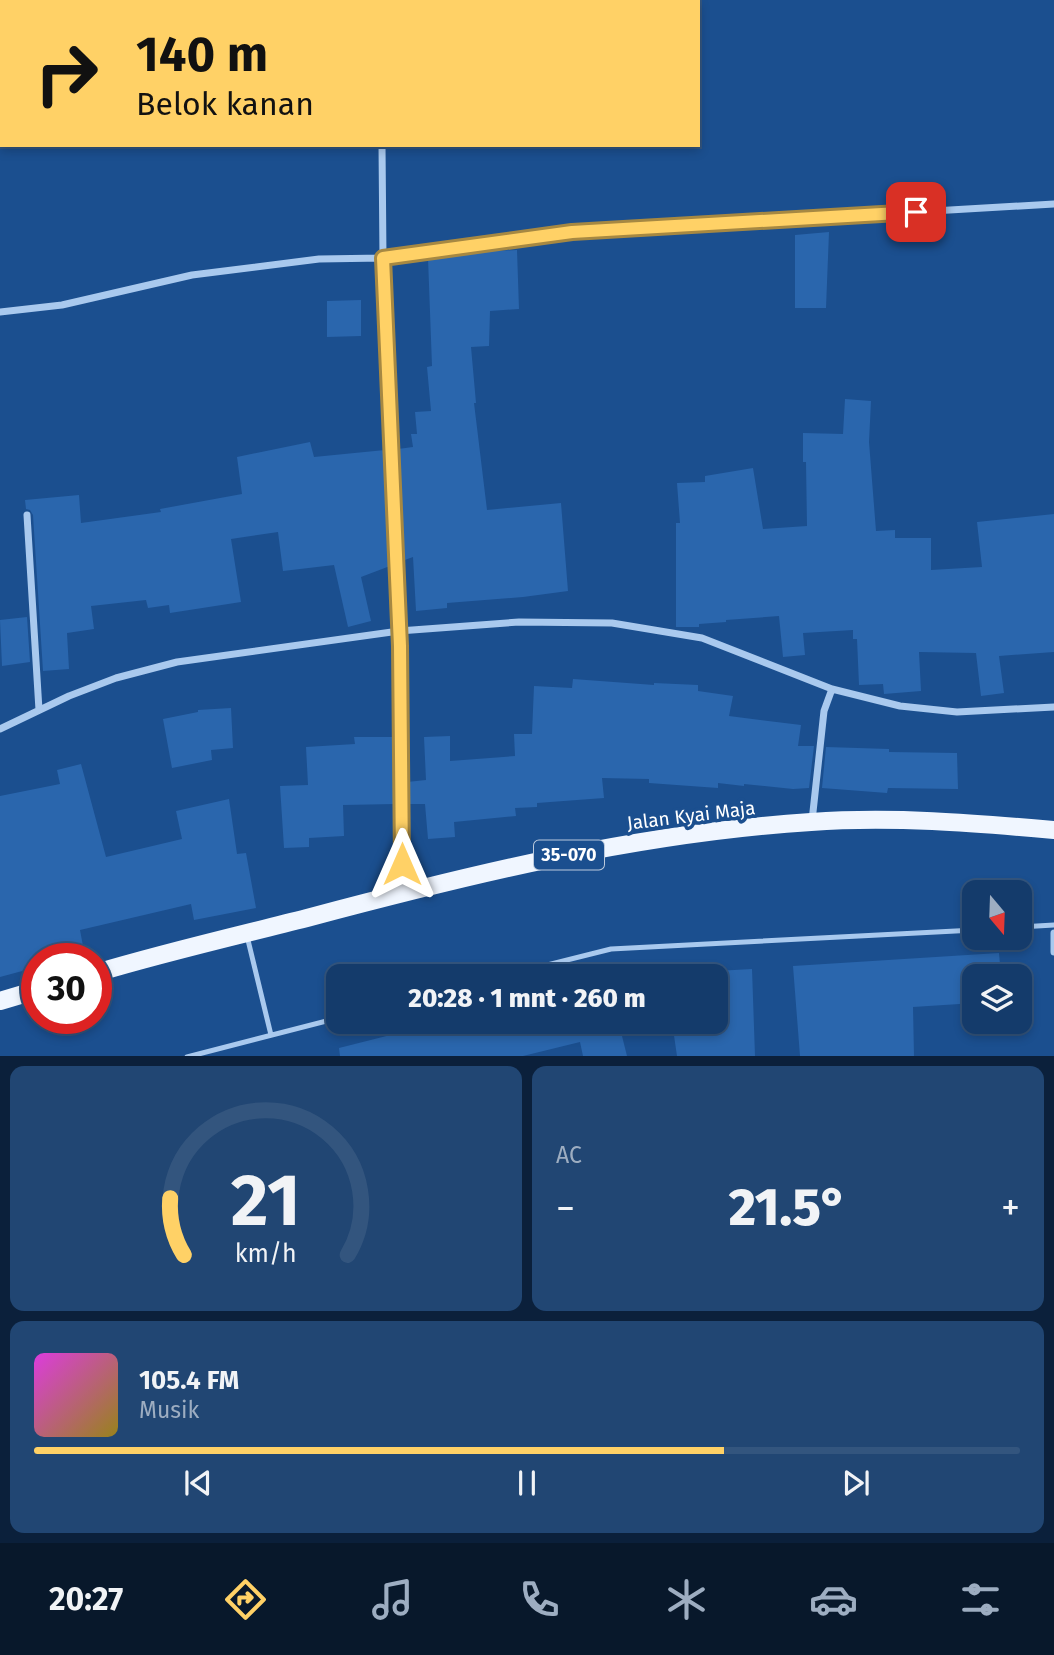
<!DOCTYPE html>
<html lang="id">
<head>
<meta charset="utf-8">
<style>
  body { margin:0; font-family:"Fira Sans",sans-serif; background:#214673; color:#f1f3f6; height:100vh; display:flex; flex-direction:column; font-size:26px; white-space:nowrap }
  * { box-sizing:border-box; margin:0 }
  p { font-size:23px; color:#9dadc1 }
  .icon { flex:none; width:38px; height:38px; fill:none; stroke:currentColor; stroke-width:2; stroke-linecap:round; stroke-linejoin:round }
  .map { position:relative; height:1056px; overflow:hidden }
  .panel { display:flex; flex-direction:column; gap:10px; padding:10px; background:#0b203b; flex:1 }
  .panel>* { flex:none }
  .banner { position:absolute; left:0px; top:0px; width:700px; height:147px; box-shadow:0 4px 10px #0003,0 0 0 2px #33557e; background:#ffd166; color:#111; overflow:hidden }
  .needle { width:46px; rotate:161deg }
  .controls { position:absolute; left:962px; top:880px; display:grid; gap:14px }
  .controls a { display:grid; place-items:center; width:70px; height:70px; border-radius:14px; background:#143b6b; box-shadow:0 4px 10px #0003,0 0 0 2px #33557e; font-size:35px }
  .speed { position:absolute; left:21px; top:943px; display:flex; gap:14px; font-size:35px; font-weight:700; text-align:center }
  .speed>* { display:grid; place-content:center; width:91px; height:91px; border-radius:50%; background:#143b6b; box-shadow:0 4px 10px #0003,0 0 0 2px #33557e; line-height:1 }
  .speed .limit { border:10px solid #d22; background:#fff; color:#111 }
  .pin { position:absolute; display:grid; place-items:center; width:60px; height:60px; color:#fff; margin:-30px; border-radius:14px; box-shadow:0 4px 10px #0006 }
  .me { position:absolute; width:77px; margin:-38px; rotate:0deg; stroke-linejoin:round; filter:drop-shadow(0 0 5px #0008) }
  .turn { display:flex; align-items:center; gap:24px; height:147px; padding:0 21px; font-size:32px }
  .turn .icon { width:91px; height:91px; stroke-width:2.5 }
  .turn b { display:block; font-size:49px; line-height:60px }
  .big { font-size:52px; font-weight:800; line-height:1.1 }
  .panel .card { flex:1; display:flex; flex-direction:column; justify-content:center; gap:10px; min-width:0; padding:0 24px; border-radius:14px; background:#214673 }
  .panel .dial { align-items:center; gap:0 }
  .dial svg { height:182px; overflow:visible; fill:none; stroke:#33557e; stroke-width:7; stroke-linecap:round; text-anchor:middle }
  .dial text { fill:#f1f3f6; stroke:none }
  .song { display:flex; align-items:center; gap:21px }
  .cover { width:84px; height:84px; border-radius:10px; background:linear-gradient(135deg,hsl(300 70% 55%),hsl(50 70% 35%)) }
  .played { height:7px; border-radius:4px; background:linear-gradient(90deg,#ffd166 70%,#33557e 70%) }
  .keys { display:flex; justify-content:space-around; direction:ltr }
  .heat { display:flex; justify-content:space-between; align-items:center; font-size:38px; direction:ltr }
  .panel .tiles { flex:1; display:grid; gap:10px; grid-template-columns:1fr 1fr }
  .card:last-child { grid-column:span 2 }
  .trip { position:absolute; left:326px; top:964px; width:402px; height:70px; border-radius:14px; background:#143b6b; box-shadow:0 4px 10px #0003,0 0 0 2px #33557e; font-weight:800; line-height:70px; text-align:center }
  .menu { display:flex; height:112px; justify-content:space-around; align-items:center; background:#08182b; color:#9dadc1 }
  .menu .icon { width:49px; height:49px }
  .menu .on { color:#ffd166 }
  .menu b { font-size:32px; color:#f1f3f6 }
  .map>svg:first-child { display:block }
  .building { fill:#2a66ad }
  .lines { fill:none; stroke-linecap:round; stroke-linejoin:round }
  .service { stroke:#a9c9ee; stroke-width:5 }
  .minor { stroke:#a9c9ee; stroke-width:7 }
  .primary { stroke:#f0f6ff; stroke-width:18 }
  .route-casing { stroke:#a68842; stroke-width:18 }
  .route { stroke:#ffd166; stroke-width:12 }
  .labels { text-anchor:middle; stroke-width:7; stroke-linejoin:round; paint-order:stroke }
  .shield { fill:#1b4f8f; stroke:#bbcadd; stroke-width:2 }
  .shield-label { font-size:18px; font-weight:bold; fill:#fff }
  .street-label { font-size:19px; fill:#fff; stroke:#1b4f8f }
</style>
</head>
<body>
<div class="map">
<svg width="1054" height="1057" viewBox="0 0 1054 1057">
  <rect width="100%" height="100%" fill="#1b4f8f"/>
  <!-- building -->
  <path class="building" d="M829,232L826,308H795V235Z
    M517,250L519,309L490,311L489,346L471,347L476,403H474L487,510L561,503L568,591L523,597L447,603V608L416,611L413,557L402,561L398,449L413,447L411,434H417L415,412L431,411L427,367L432,366L428,258L471,252Z
    M361,300V336L327,337V301Z
    M845,399L871,401L869,442L876,531L895,530V538H931V570L982,567L977,522L1054,514V652L999,656L1004,693L981,696L976,653L919,652L921,691L884,694L883,684L859,685L857,639H853V630L803,633L805,655L783,657L779,616L726,620V622L699,624V627H676V523H680L677,483L705,482V476L753,468L763,529L807,526L806,462H803V433L843,434Z
    M310,442L314,457L385,450L390,566L361,577L371,621L348,627L334,565L283,571L278,532L231,539L241,602L170,613L169,605L148,608L146,600L91,606L94,629L67,633L69,669L43,671L33,515L30,510L26,509L25,500L79,495L81,523L161,512L160,509L242,494L237,457Z
    M27,617L30,662L2,666L0,620Z
    M573,679L654,685V683L698,685V691L733,696L729,716L801,725L798,746H814L809,788L793,789L744,784V786L718,783V788L649,783V779L602,778L604,798L537,803V807L515,808L516,816L454,822L455,837L428,839L425,804H407V782L426,780L424,737L450,736V761L515,756L514,734H532L534,686L572,688Z
    M231,708L233,748L211,750L212,760L172,768L163,719L198,712V710Z
    M354,737H395V804L343,805L344,836L309,838V847L284,848L280,786L308,785L306,747L355,744Z
    M826,747L889,749V752L957,753L958,789L888,788L887,793L822,788Z
    M81,764L106,857L182,839L176,811L229,799L237,854L246,853L256,908L194,920L191,904L80,930L83,946L56,952L57,959H37V967L0,977V796L60,784L57,770Z
    M999,953L1001,976H975V1003L913,1007L914,1056H800L793,966Z
    M752,969L755,1056H677L672,1022H716V971Z
    M442,1022H625L626,1030L621,1032L627,1056H583L580,1042L523,1056H340L339,1048Z"/>
  <g class="lines">
    <!-- service -->
    <path class="service" d="M1020,927L1054,925
      M247,936L271,1035
      M503,976L611,949L975,930
      M187,1057L338,1018"/>
    <!-- minor -->
    <path class="minor" d="M380,0V2
      M382,145L383,258L400,645L402,892
      M0,312L62,305L192,275L319,259L383,258L572,232L1054,204
      M27,515L39,710
      M0,729L69,696L116,678L177,662L399,631L519,622L612,623L702,638L832,689L900,706L957,712L1054,707
      M812,821L824,711L832,689
      M1054,933V952"/>
    <!-- primary -->
    <path class="primary" d="M96,973C166,952 236,936 307,918C472,874 639,833 811,822C891,816 974,823 1054,830
      M0,1001L37,990"/>
  </g>
  <g class="lines">
    <!-- route casing -->
    <g class="route-casing">
      <path id="route" d="M402,864L400,646L383,258L572,232L916,212"/>
    </g>
    <!-- route -->
    <use href="#route" class="route"/>
  </g>
  <g class="labels">
    <!-- shield labels -->
    <rect class="shield" x="534" y="840.5" width="70" height="29" rx="5"/>
    <g class="shield-label">
      <text x="569" y="861">35-070</text>
    </g>
    <!-- street labels -->
    <g class="street-label">
      <text transform="translate(691 815) rotate(-7)" y="7">Jalan Kyai Maja</text>
    </g>
  </g>
</svg>
<div class="controls">
<a><svg class="needle" viewBox="-14 -14 28 28"><path d="M0-13l5 13h-10z" fill="#e53935"/><path d="M0 13l5-13h-10z" fill="#9dadc1"/></svg></a>
<a><svg class="icon" aria-label="layers" viewBox="0 0 24 24"><path d="M12 4l9 5-9 5-9-5zM3 14l9 5 9-5"/></svg></a>
</div>
<div class="speed"><div class="limit">30</div></div>
<div class="pin" style="left:916px;top:212px;background:#d93025"><svg class="icon" aria-label="arrive" viewBox="0 0 24 24"><path d="M6 21V4h12l-3 4 3 4H6"/></svg></div>
<svg class="me" style="left:402px;top:864px" viewBox="-20 -20 40 40"><path d="M0-17L14 15 0 8-14 15z" fill="#ffd166" stroke="#fff" stroke-width="4"/></svg>
<div class="trip">20:28 · 1 mnt · 260 m</div>
<div class="banner">
<div class="turn"><svg class="icon" aria-label="right" viewBox="0 0 24 24"><path d="M7 20v-9h11M14 6l5 5-5 5"/></svg><div><b>140 m</b>Belok kanan</div></div>
</div>
</div>
<section class="panel">
<div class="tiles">
<div class="card dial"><svg viewBox="0 0 100 80">
<path d="M14 69A42 42 0 1 1 86 69"/>
<path d="M14 69A42 42 0 0 1 8 44" stroke="#ffd166"/>
<text x="50" y="56" font-size="32" font-weight="700">21</text>
<text x="50" y="72" font-size="11">km/h</text>
</svg></div>
<div class="card"><p>AC</p>
<div class="heat"><a>−</a><b class="big">21.5°</b><a>+</a></div>
</div>
<div class="card">
<div class="song"><i class="cover"></i><div><b>105.4 FM</b><p>Musik</p></div></div>
<div class="played"></div>
<div class="keys"><svg class="icon" aria-label="previous" viewBox="0 0 24 24"><path d="M18 5L8 12l10 7zM5 5v14"/></svg><svg class="icon" aria-label="pause" viewBox="0 0 24 24"><path d="M8 5v14M16 5v14"/></svg><svg class="icon" aria-label="next" viewBox="0 0 24 24"><path d="M6 5l10 7-10 7zM19 5v14"/></svg></div>
</div>
</div>
</section>
<nav class="menu">
<b>20:27</b>
<svg class="icon on" aria-label="directions" viewBox="0 0 24 24"><path d="M12 3l9 9-9 9-9-9zM9 14v-3h6M13 9l2 2-2 2"/></svg>
<svg class="icon" aria-label="music" viewBox="0 0 24 24"><path d="M9 18V5l10-2v13"/><circle cx="6" cy="18" r="3"/><circle cx="16" cy="16" r="3"/></svg>
<svg class="icon" aria-label="phone" viewBox="0 0 24 24"><path d="M5 4h4l2 5-3 2q2 4 5 5l2-3 5 2v4C11 20 4 13 5 4z"/></svg>
<svg class="icon" aria-label="climate" viewBox="0 0 24 24"><path d="M12 3v18M4 7l16 10M4 17L20 7"/></svg>
<svg class="icon" aria-label="car" viewBox="0 0 24 24"><path d="M5 17H2v-5l4-1 3-4h7l3 4 3 1v5h-3M9 17h6M6 11h13"/><circle cx="7" cy="17" r="2"/><circle cx="17" cy="17" r="2"/></svg>
<svg class="icon" aria-label="filters" viewBox="0 0 24 24"><path d="M4 7h16M4 17h16"/><circle cx="9" cy="7" r="2"/><circle cx="15" cy="17" r="2"/></svg>
</nav>
</body>
</html>
